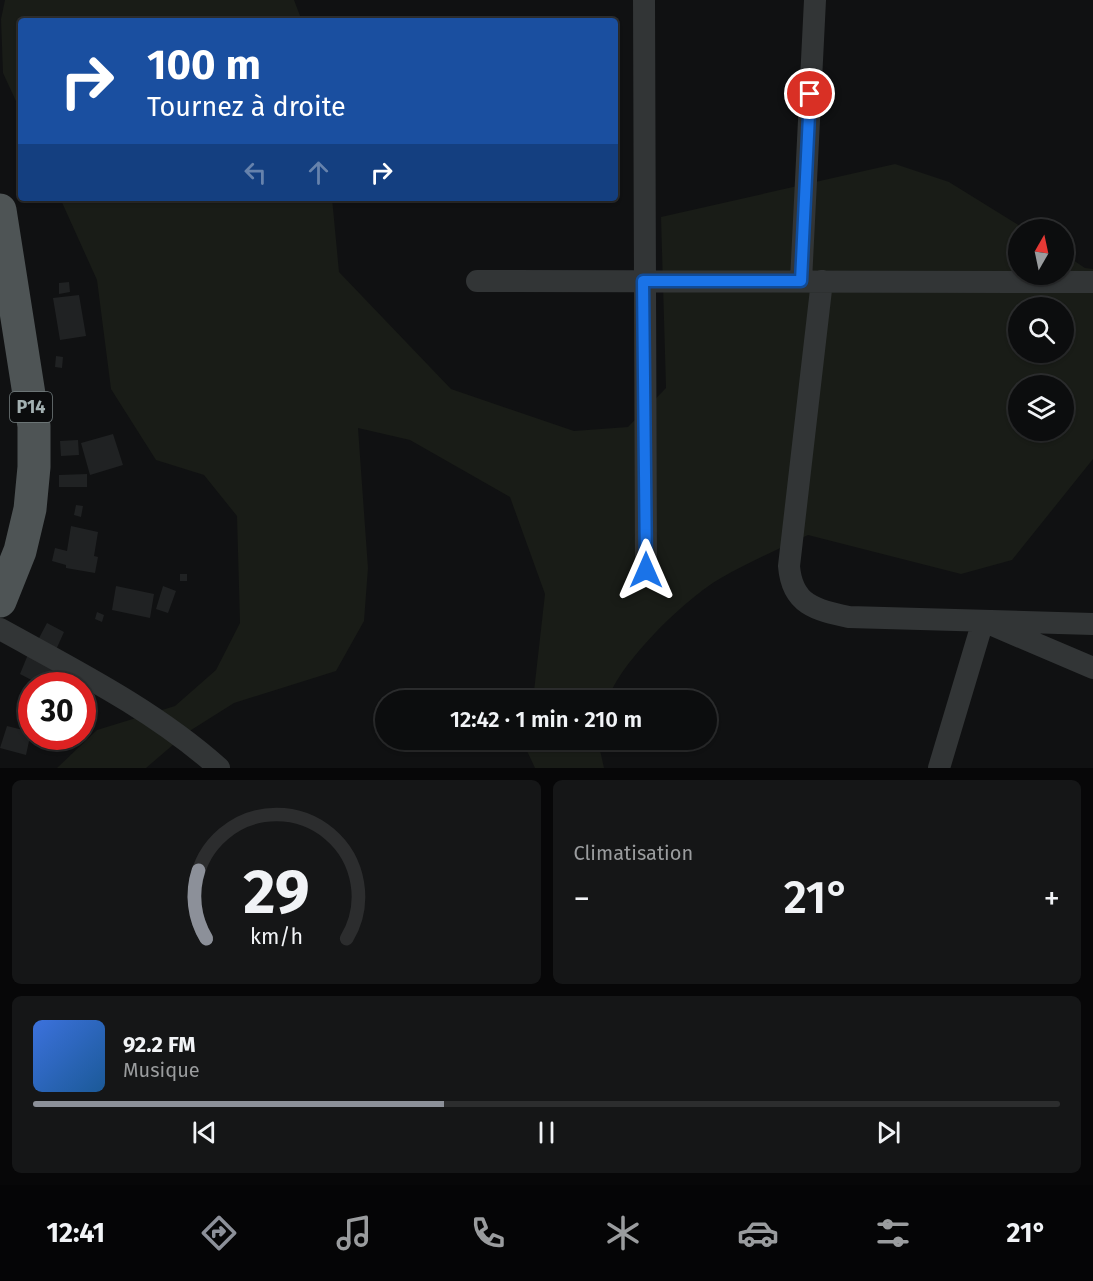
<!DOCTYPE html>
<html lang="fr">
<head>
<meta charset="utf-8">
<style>
  body { margin:0; font-family:"Fira Sans",sans-serif; background:#151617; color:#f1f3f6; height:100vh; display:flex; flex-direction:column; font-size:22px; white-space:nowrap }
  * { box-sizing:border-box; margin:0 }
  p { font-size:20px; color:#9a9c9e }
  .icon { flex:none; width:33px; height:33px; fill:none; stroke:currentColor; stroke-width:2; stroke-linecap:round; stroke-linejoin:round }
  .map { position:relative; height:768px; overflow:hidden }
  .drawer { display:flex; flex-direction:column; gap:12px; padding:12px; background:#070708; flex:1 }
  .drawer>* { flex:none }
  .top-card { position:absolute; left:18px; top:18px; width:600px; height:183px; border-radius:6px; box-shadow:0 2px 4px #0004,0 0 0 2px #2c2d2e; background:#1a4fa0; color:#fff; overflow:hidden }
  .needle { width:39px; rotate:9deg }
  .buttons { position:absolute; left:1008px; top:219px; display:grid; gap:12px }
  .buttons a { display:grid; place-items:center; width:66px; height:66px; border-radius:50%; background:#0c0d0e; box-shadow:0 2px 4px #0004,0 0 0 2px #2c2d2e; font-size:30px }
  .speed { position:absolute; left:18px; top:672px; display:flex; gap:12px; font-size:30px; font-weight:700; text-align:center }
  .speed>* { display:grid; place-content:center; width:78px; height:78px; border-radius:50%; background:#0c0d0e; box-shadow:0 2px 4px #0004,0 0 0 2px #2c2d2e; line-height:1 }
  .speed .limit { border:9px solid #d22; background:#fff; color:#111 }
  .pin { position:absolute; display:grid; place-items:center; width:51px; height:51px; color:#fff; margin:-26px; border:3px solid #fff; border-radius:50%; box-shadow:0 2px 6px #0007 }
  .me { position:absolute; width:66px; margin:-33px; rotate:0deg; stroke-linejoin:round; filter:drop-shadow(0 0 4px #0008) }
  .turn { display:flex; align-items:center; gap:21px; height:126px; padding:0 30px; font-size:27px }
  .turn .icon { width:78px; height:78px; stroke-width:2.5 }
  .turn b { display:block; font-size:42px; line-height:51px }
  .lanes { display:flex; align-items:center; height:57px; padding:0 30px; background:#0003; justify-content:center; gap:30px; direction:ltr }
  .lanes .off { opacity:.35 }
  .big { font-size:45px; font-weight:600; line-height:1.1 }
  .drawer .widget { flex:1; display:flex; flex-direction:column; justify-content:center; gap:9px; min-width:0; padding:0 21px; border-radius:9px; background:#151617 }
  .drawer .dial { align-items:center; gap:0 }
  .dial svg { height:156px; overflow:visible; fill:none; stroke:#2c2d2e; stroke-width:7; stroke-linecap:round; text-anchor:middle }
  .dial text { fill:#f1f3f6; stroke:none }
  .song { display:flex; align-items:center; gap:18px }
  .cover { width:72px; height:72px; border-radius:9px; background:linear-gradient(135deg,hsl(220 70% 55%),hsl(210 70% 35%)) }
  .played { height:6px; border-radius:3px; background:linear-gradient(90deg,#8c9099 40%,#2c2d2e 40%) }
  .keys { display:flex; justify-content:space-around; direction:ltr }
  .heat { display:flex; justify-content:space-between; align-items:center; font-size:33px; direction:ltr }
  .drawer .tiles { flex:1; display:grid; gap:12px; grid-template-columns:1fr 1fr }
  .widget:last-child { grid-column:span 2 }
  .trip { position:absolute; left:375px; top:690px; width:342px; height:60px; border-radius:30px; background:#0c0d0e; box-shadow:0 2px 4px #0004,0 0 0 2px #2c2d2e; font-weight:600; line-height:60px; text-align:center }
  .menu { display:flex; height:96px; justify-content:space-around; align-items:center; background:#050506; color:#9a9c9e }
  .menu .icon { width:42px; height:42px }
  .menu .current { color:#8c9099 }
  .menu b { font-size:27px; color:#f1f3f6 }
  .map>svg:first-child { display:block }
  .green { fill:#191c17; fill-rule:evenodd }
  .building { fill:#202223 }
  .lines { fill:none; stroke-linecap:round; stroke-linejoin:round }
  .minor { stroke:#323536; stroke-width:22 }
  .primary { stroke:#4e5455; stroke-width:33 }
  .route-casing { stroke:#114b97; stroke-width:15 }
  .route { stroke:#1a73e8; stroke-width:10 }
  .labels { text-anchor:middle; stroke-width:6; stroke-linejoin:round; paint-order:stroke }
  .shield { fill:#0b0c0d; stroke:#757f80; stroke-width:1.5 }
  .shield-label { font-size:18px; font-weight:bold; fill:#a3b0b1 }
</style>
</head>
<body>
<div class="map">
<svg width="1093" height="768" viewBox="0 0 1093 768">
  <rect width="100%" height="100%" fill="#101112"/>
  <!-- green -->
  <path class="green" d="M5,0H294L302,21H21V112L3,73L1,19Z
    M895,164L949,182L1025,229L1018,230V274H1064V254L1085,268L1093,269V459L1012,560L961,574L808,535C779,549 749,562 721,578C687,597 619,663 608,700H533L545,594L510,497L410,440L358,428L368,568L364,621L336,671L234,703L188,732L146,768H57L97,730L175,706L216,670L240,623L237,516L204,475L156,460L111,389L97,280L60,198H332L339,272L451,389L574,431L628,427L666,388L661,217ZM1018,308H1064V352H1018ZM1018,386H1064V430H1018Z
    M529,740H602L600,750L604,768H535L527,751Z"/>
  <!-- building -->
  <path class="building" d="M69,282L70,292L59,294V283Z
    M79,295L86,336L60,340L53,298Z
    M56,356L63,357L62,368L55,367Z
    M113,434L123,465L90,475L81,443Z
    M78,440L79,455L61,456L60,441Z
    M87,474V487H59V475Z
    M76,505L83,506L81,517L74,515Z
    M71,526L98,532L94,556L98,557L95,573L66,568V565L52,561L55,548L67,551Z
    M180,574H187V581H180Z
    M116,586L154,594L150,618L112,610Z
    M163,586L176,591L168,613L156,609Z
    M97,612L104,615L102,622L95,619Z
    M47,623L64,632L55,652L38,640Z
    M29,652L57,672L51,686H43L20,674Z
    M7,726L31,732L26,755L0,748Z"/>
  <g class="lines">
    <!-- minor -->
    <path class="minor" d="M644,0L646,570
      M477,281L1093,282
      M801,281L815,0
      M822,281L789,566C792,605 816,610 849,617L1093,624
      M0,629C76,671 154,710 219,768
      M939,768L983,621L1093,668"/>
    <!-- primary -->
    <path class="primary" d="M0,210L34,426V467L30,509L20,551L0,601"/>
  </g>
  <g class="lines">
    <!-- route casing -->
    <g class="route-casing">
      <path id="route" d="M646,570L643,281H801L810,94"/>
    </g>
    <!-- route -->
    <use href="#route" class="route"/>
  </g>
  <g class="labels">
    <!-- shield labels -->
    <rect class="shield" x="10" y="392" width="42" height="30" rx="4.5"/>
    <g class="shield-label">
      <text x="31" y="413">P14</text>
    </g>
  </g>
</svg>
<div class="buttons">
<a><svg class="needle" viewBox="-14 -14 28 28"><path d="M0-13l5 13h-10z" fill="#e53935"/><path d="M0 13l5-13h-10z" fill="#9a9c9e"/></svg></a>
<a><svg class="icon" aria-label="search" viewBox="0 0 24 24"><circle cx="10" cy="10" r="6"/><path d="M15 15l6 6"/></svg></a>
<a><svg class="icon" aria-label="layers" viewBox="0 0 24 24"><path d="M12 4l9 5-9 5-9-5zM3 14l9 5 9-5"/></svg></a>
</div>
<div class="speed"><div class="limit">30</div></div>
<div class="pin" style="left:810px;top:94px;background:#d93025"><svg class="icon" aria-label="arrive" viewBox="0 0 24 24"><path d="M6 21V4h12l-3 4 3 4H6"/></svg></div>
<svg class="me" style="left:646px;top:570px" viewBox="-20 -20 40 40"><path d="M0-17L14 15 0 8-14 15z" fill="#1a73e8" stroke="#fff" stroke-width="4"/></svg>
<div class="trip">12:42 · 1 min · 210 m</div>
<div class="top-card">
<div class="turn"><svg class="icon" aria-label="right" viewBox="0 0 24 24"><path d="M7 20v-9h11M14 6l5 5-5 5"/></svg><div><b>100 m</b>Tournez à droite</div></div>
<div class="lanes"><svg class="icon off" aria-label="left" viewBox="0 0 24 24"><path d="M17 20v-9H6M10 6l-5 5 5 5"/></svg><svg class="icon off" aria-label="ahead" viewBox="0 0 24 24"><path d="M12 20V5M6 11l6-6 6 6"/></svg><svg class="icon" aria-label="right" viewBox="0 0 24 24"><path d="M7 20v-9h11M14 6l5 5-5 5"/></svg></div>
</div>
</div>
<section class="drawer">
<div class="tiles">
<div class="widget dial"><svg viewBox="0 0 100 80">
<path d="M14 69A42 42 0 1 1 86 69"/>
<path d="M14 69A42 42 0 0 1 10 34" stroke="#8c9099"/>
<text x="50" y="56" font-size="32" font-weight="700">29</text>
<text x="50" y="72" font-size="11">km/h</text>
</svg></div>
<div class="widget"><p>Climatisation</p>
<div class="heat"><a>−</a><b class="big">21°</b><a>+</a></div>
</div>
<div class="widget">
<div class="song"><i class="cover"></i><div><b>92.2 FM</b><p>Musique</p></div></div>
<div class="played"></div>
<div class="keys"><svg class="icon" aria-label="previous" viewBox="0 0 24 24"><path d="M18 5L8 12l10 7zM5 5v14"/></svg><svg class="icon" aria-label="pause" viewBox="0 0 24 24"><path d="M8 5v14M16 5v14"/></svg><svg class="icon" aria-label="next" viewBox="0 0 24 24"><path d="M6 5l10 7-10 7zM19 5v14"/></svg></div>
</div>
</div>
</section>
<nav class="menu">
<b>12:41</b>
<svg class="icon current" aria-label="directions" viewBox="0 0 24 24"><path d="M12 3l9 9-9 9-9-9zM9 14v-3h6M13 9l2 2-2 2"/></svg>
<svg class="icon" aria-label="music" viewBox="0 0 24 24"><path d="M9 18V5l10-2v13"/><circle cx="6" cy="18" r="3"/><circle cx="16" cy="16" r="3"/></svg>
<svg class="icon" aria-label="phone" viewBox="0 0 24 24"><path d="M5 4h4l2 5-3 2q2 4 5 5l2-3 5 2v4C11 20 4 13 5 4z"/></svg>
<svg class="icon" aria-label="climate" viewBox="0 0 24 24"><path d="M12 3v18M4 7l16 10M4 17L20 7"/></svg>
<svg class="icon" aria-label="car" viewBox="0 0 24 24"><path d="M5 17H2v-5l4-1 3-4h7l3 4 3 1v5h-3M9 17h6M6 11h13"/><circle cx="7" cy="17" r="2"/><circle cx="17" cy="17" r="2"/></svg>
<svg class="icon" aria-label="filters" viewBox="0 0 24 24"><path d="M4 7h16M4 17h16"/><circle cx="9" cy="7" r="2"/><circle cx="15" cy="17" r="2"/></svg>
<b>21°</b>
</nav>
</body>
</html>
